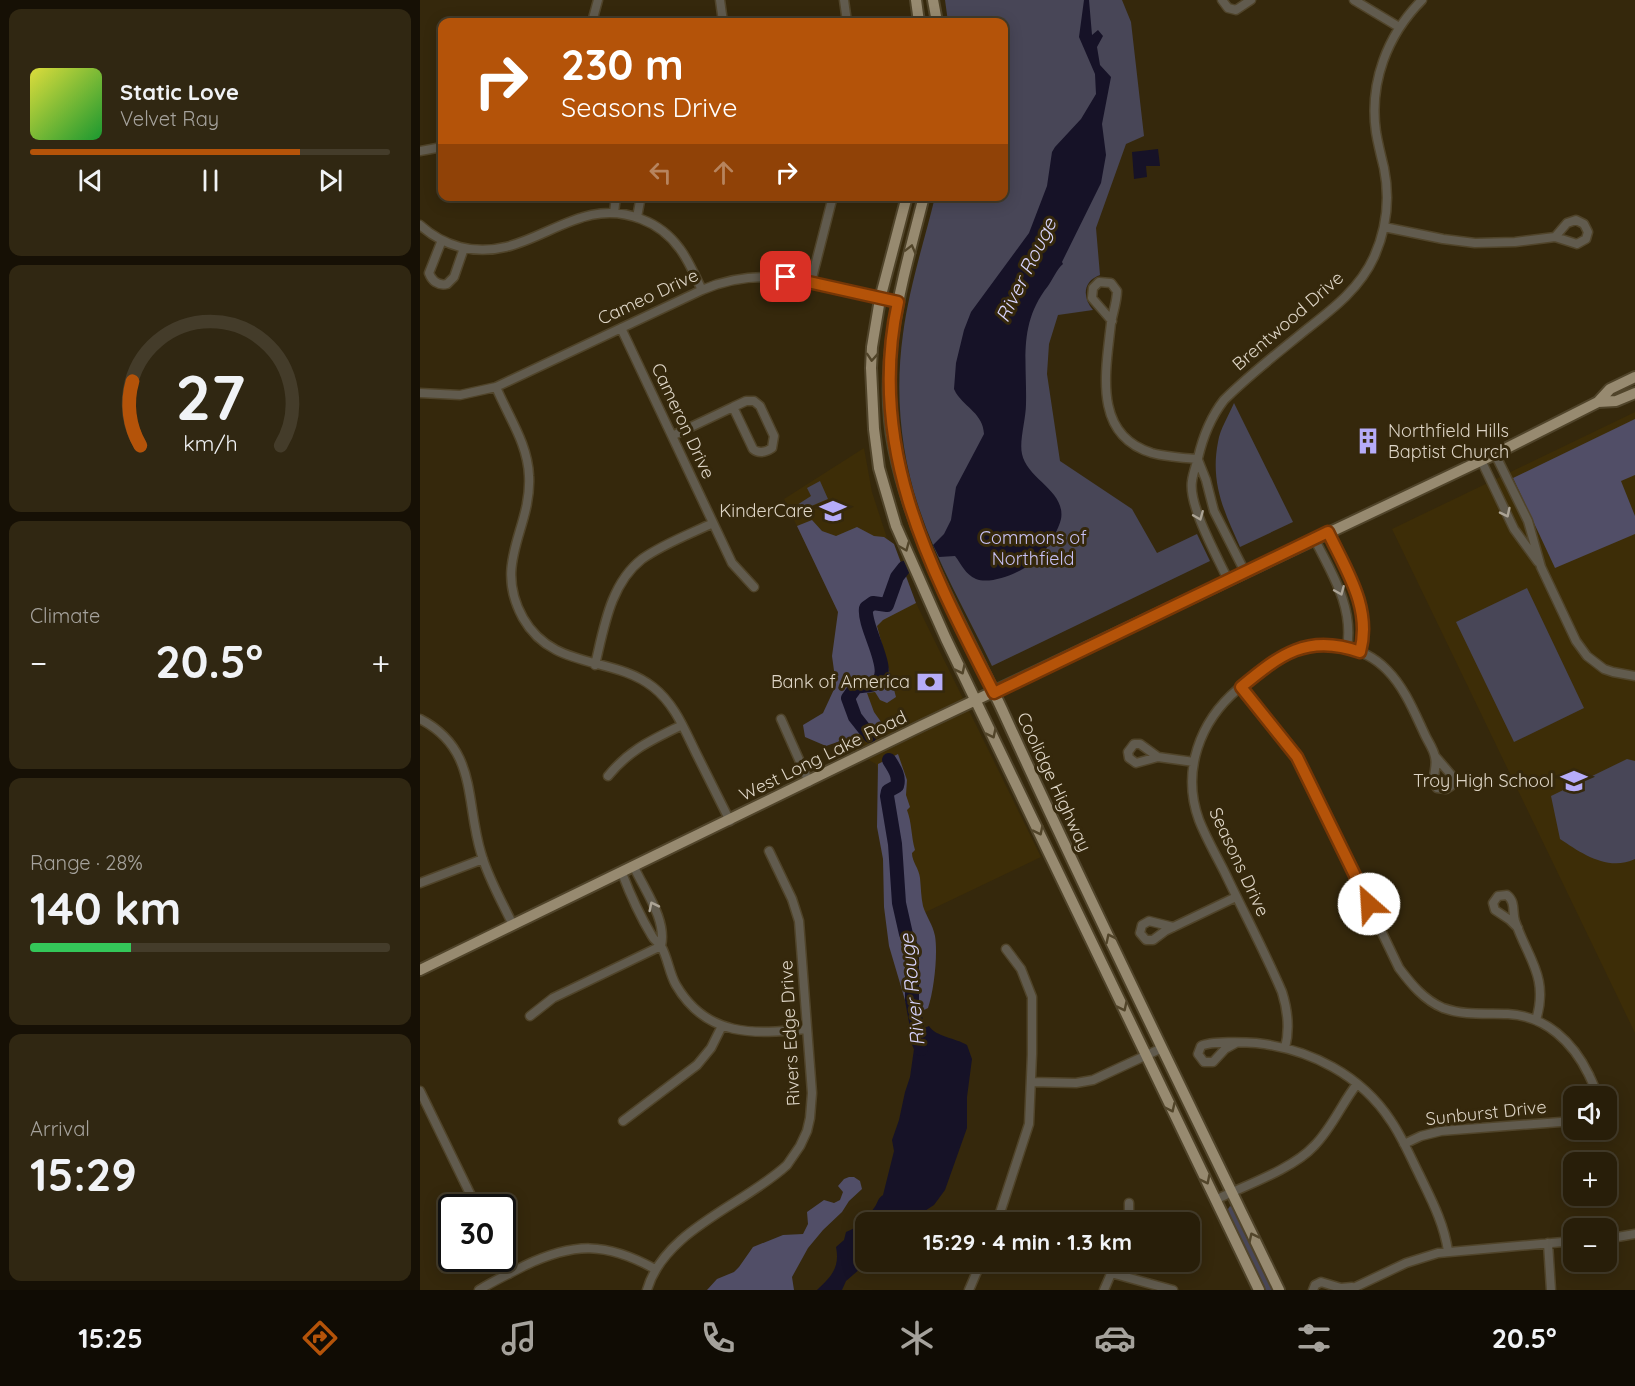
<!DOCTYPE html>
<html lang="en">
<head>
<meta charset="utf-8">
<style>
  body { margin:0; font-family:Quicksand,sans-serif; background:#302712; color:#f1f3f6; height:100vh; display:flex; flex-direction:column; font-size:22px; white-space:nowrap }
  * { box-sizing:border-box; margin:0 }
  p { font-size:20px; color:#a5a29c }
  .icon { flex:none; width:33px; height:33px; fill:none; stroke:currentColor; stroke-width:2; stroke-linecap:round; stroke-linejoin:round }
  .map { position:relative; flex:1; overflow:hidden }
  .sheet { display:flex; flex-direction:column; gap:9px; padding:9px; background:#161005; width:420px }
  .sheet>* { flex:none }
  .guide { position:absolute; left:18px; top:18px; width:570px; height:183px; border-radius:12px; box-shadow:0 3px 15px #0003,0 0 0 2px #443c2a; background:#b45309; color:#fff; overflow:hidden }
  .tools { position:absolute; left:1143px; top:1086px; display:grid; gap:12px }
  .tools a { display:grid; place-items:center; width:54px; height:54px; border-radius:12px; background:#281e09; box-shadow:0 3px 15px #0003,0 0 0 2px #443c2a; font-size:30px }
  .speed { position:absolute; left:18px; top:1194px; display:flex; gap:12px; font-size:30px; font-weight:700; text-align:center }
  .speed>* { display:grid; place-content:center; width:78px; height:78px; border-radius:50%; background:#281e09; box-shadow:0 3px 15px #0003,0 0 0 2px #443c2a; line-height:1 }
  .speed .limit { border:3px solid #111; border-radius:9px; background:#fff; color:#111 }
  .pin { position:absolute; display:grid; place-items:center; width:51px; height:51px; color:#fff; margin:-26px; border-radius:12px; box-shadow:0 3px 9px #0006 }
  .me { position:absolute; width:66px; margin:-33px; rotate:334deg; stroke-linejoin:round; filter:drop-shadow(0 0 4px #0008) }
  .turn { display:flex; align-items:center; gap:21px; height:126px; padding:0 24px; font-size:27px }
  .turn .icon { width:78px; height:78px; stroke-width:2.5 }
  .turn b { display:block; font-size:42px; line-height:51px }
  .lanes { display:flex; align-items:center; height:57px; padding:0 24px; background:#0003; justify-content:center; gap:30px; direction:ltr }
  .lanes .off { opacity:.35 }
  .big { font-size:45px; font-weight:700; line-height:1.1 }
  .sheet .widget { flex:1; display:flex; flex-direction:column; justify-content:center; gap:9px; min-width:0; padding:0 21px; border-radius:12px; background:#302712 }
  .sheet .dial { align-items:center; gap:0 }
  .dial svg { height:156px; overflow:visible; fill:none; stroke:#443c2a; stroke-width:7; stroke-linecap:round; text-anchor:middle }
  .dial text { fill:#f1f3f6; stroke:none }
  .song { display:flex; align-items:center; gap:18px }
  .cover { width:72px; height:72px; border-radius:9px; background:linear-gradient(135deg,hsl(60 70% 55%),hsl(130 70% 35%)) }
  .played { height:6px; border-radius:3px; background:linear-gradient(90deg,#b45309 75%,#443c2a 75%) }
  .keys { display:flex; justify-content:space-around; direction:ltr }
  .heat { display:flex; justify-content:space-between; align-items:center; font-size:33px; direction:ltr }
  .charge { height:9px; border-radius:4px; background:linear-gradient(90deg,#34c759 28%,#443c2a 0) }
  .trip { position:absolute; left:435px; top:1212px; width:345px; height:60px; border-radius:12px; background:#281e09; box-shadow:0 3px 15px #0003,0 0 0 2px #443c2a; font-weight:700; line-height:60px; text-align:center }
  .tab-bar { display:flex; height:96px; justify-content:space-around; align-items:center; background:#100c04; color:#a5a29c }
  .tab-bar .icon { width:42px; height:42px }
  .tab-bar .current { color:#b45309 }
  .tab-bar b { font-size:27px; color:#f1f3f6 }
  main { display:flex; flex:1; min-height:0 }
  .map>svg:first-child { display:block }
  .built { fill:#3d2d07 }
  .green { fill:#484657 }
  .forest { fill:#514e67 }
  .water { fill:#161227 }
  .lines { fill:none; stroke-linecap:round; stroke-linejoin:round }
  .river { stroke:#161227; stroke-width:14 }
  .minor-casing { stroke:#50442a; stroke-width:11 }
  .major-casing { stroke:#50442a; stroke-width:14 }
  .minor { stroke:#615b4e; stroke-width:8 }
  .major { stroke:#978a70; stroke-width:10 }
  .oneway { stroke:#52452a }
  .oneway2 { stroke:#aca496 }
  .route-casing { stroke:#753606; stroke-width:15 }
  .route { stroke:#b45309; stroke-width:10 }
  .labels { text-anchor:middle; stroke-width:6; stroke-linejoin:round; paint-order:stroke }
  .street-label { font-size:18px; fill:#ded5c6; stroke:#35280c }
  .poi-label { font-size:18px; fill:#ded5c6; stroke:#35280c; text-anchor:end }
  .park-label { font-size:18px; fill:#c8c2f6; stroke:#35280c }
  .water-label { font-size:20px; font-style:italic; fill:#d8d4fd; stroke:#35280c }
</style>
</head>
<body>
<main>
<section class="sheet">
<div class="widget">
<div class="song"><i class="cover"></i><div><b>Static Love</b><p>Velvet Ray</p></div></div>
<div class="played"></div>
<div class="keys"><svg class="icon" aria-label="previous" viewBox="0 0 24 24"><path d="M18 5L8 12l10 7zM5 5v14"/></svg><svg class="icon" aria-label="pause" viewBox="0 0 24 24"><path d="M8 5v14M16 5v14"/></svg><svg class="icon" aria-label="next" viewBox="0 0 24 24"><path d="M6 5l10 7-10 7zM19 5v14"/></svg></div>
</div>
<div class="widget dial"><svg viewBox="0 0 100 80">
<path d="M14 69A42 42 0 1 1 86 69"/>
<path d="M14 69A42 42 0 0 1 10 36" stroke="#b45309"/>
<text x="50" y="56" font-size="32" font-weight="700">27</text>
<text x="50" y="72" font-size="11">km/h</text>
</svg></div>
<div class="widget"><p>Climate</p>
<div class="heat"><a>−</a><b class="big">20.5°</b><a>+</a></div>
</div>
<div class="widget"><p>Range · 28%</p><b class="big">140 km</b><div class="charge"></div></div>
<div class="widget"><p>Arrival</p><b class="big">15:29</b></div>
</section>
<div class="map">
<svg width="1215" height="1290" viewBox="0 0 1215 1290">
  <rect width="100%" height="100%" fill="#35280c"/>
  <!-- built -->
  <path class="built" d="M1215,412V1033L972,529Z
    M444,448L452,492L467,538L496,603L621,857L483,923L467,796L456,764L421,745L418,612L364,499Z"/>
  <!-- green -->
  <path class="green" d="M525,0H702L711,22L724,136L706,144L676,228L680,275C663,281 662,297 673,310L638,315L629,344L627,374L640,461L712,509L737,553L777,534L790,561L572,666C547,614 516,561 498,505C480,450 475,391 483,334C489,288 504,242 515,197L584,196V22H528Z
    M814,403L873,522L820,547C804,511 790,483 798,442C800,429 809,415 814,403Z
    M400,481L408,499L389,507L387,513L381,515L377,513L375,510L377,505L391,496L387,488Z
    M1107,588L1164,708L1094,742L1036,622Z
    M1207,759L1215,761V859C1188,872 1161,853 1140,839L1131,796Z
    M810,1206L814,1208L854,1290H845L809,1214L808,1209Z"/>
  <!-- forest -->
  <path class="forest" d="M1215,419V475L1201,481L1215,516V534L1135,568L1093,478Z
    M392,520L402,531L416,536L437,527L454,536L464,537L474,544L496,603L463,620L457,626L476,697L467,703L460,700L455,692L447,693L454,712L464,726L406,746L385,737L383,725L403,713L416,685L412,656L418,612L377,526Z
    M478,754L487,780L486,795L490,807L487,810C492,823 491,836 495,850L492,853C492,862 499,868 500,878C501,888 501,897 503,906C506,916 513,925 515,936C518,954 514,991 508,1008L490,1017L469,946L464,907L463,859L457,827L458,764Z
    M429,1177H434L440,1181L442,1189L429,1201L422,1212L403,1230L388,1248L372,1277L374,1290H287L297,1279L314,1272L319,1267L333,1247L363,1235L383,1234L388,1224L387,1212L404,1200L414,1203L420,1200L423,1192L418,1186L424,1179Z"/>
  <!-- water -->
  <path class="water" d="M664,0H669L672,35L678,30L683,36L677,47L680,65L691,77L682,124L686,155L681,183L642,262L643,264C637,269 633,279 628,286C598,324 607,360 606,404C606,419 599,441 602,454C607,479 646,491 641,519C639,528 630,545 622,554C611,568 574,586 556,579C545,574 542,565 535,556L519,557L513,545L524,534L531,520L536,487L564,434C563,414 546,408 536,393L534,389L536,363L544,330L551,312L609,233L627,186L632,152L635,147L661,119L676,94L675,74L659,37Z
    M738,149L740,166H726L727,177L714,179L712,152Z
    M509,1026C516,1037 536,1038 547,1045L552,1059L547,1097V1128L525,1190L514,1205L488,1222H446V1262H448L426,1281L422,1290H397C412,1276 420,1267 416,1247L424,1240L426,1232C439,1227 446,1219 454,1208C458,1203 457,1199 463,1195L474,1151L472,1140L479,1120L485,1092L490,1077L494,1049L492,1045L491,1033Z"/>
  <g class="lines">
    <!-- river -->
    <path class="river" d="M450,736L435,717L428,698L436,687C443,685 453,687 458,681C472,669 443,627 446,608L453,603L467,605L477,577L484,568
      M469,760C474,768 480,776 477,786L468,791L467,796L475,844L479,903L486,934L492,949V1000L501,1049"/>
    <!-- minor casing -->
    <g class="minor-casing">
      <path id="minor" d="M300,0L303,22
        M424,0L427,22
        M802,0L808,8L816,10L831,0
        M934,0L979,27
        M172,22L178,0
        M0,151L22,147
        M194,213L196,196
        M217,217L221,196
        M0,225C11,235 25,243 40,247C110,265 152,192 221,219C237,225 250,235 260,249C269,261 275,276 282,290
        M964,227L1023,239L1055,243L1095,242L1135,237L1157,244L1166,239L1168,232L1164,224L1156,220L1147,223L1135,237
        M22,240L9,273C12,281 18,286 27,284L34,277L44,248
        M391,282L413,196
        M692,321L672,298L673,288L679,282L691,283L697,291C697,301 693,312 691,323C686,370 672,435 732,453C747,457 763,458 778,459
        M201,328L312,563L334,587
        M76,387C88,416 108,444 109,476C112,529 72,562 103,618C133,671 192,655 233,687C255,704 265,731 277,755C288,777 299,799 310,821
        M0,393L40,395L76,387L282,290C352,260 408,290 478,302
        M326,401H334L340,406L354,436L352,448C346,452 339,454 333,449L313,407Z
        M252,436L313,407
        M1075,454L1108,521L1121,567L1156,641L1167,656L1184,669L1193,672L1215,676
        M778,460L786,480L794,511L825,572
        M1061,460L1094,529L1118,562
        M908,532C926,570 952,608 940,652
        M894,538C912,574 934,607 927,648
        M808,580C797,556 768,505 772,481C773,473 776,466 778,458C783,436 790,418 804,400C830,374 859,352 887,329C914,308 940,288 954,257C967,228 970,198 964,168C961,156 958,144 956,132C949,83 967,35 1002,0
        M175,665C184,628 190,584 222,559C243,544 270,534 293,523
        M821,687L862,737L881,764L979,968C991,984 1004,1000 1023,1008C1045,1016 1066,1013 1088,1014C1126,1016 1153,1042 1169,1075C1172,1082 1176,1089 1177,1096
        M0,719C58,749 45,801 61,853C68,878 82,902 93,925
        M361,719L389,782
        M738,757L716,763L709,758L708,752L714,744H720L738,757L774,762
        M188,776C210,749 232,740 262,725
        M214,867C225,891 247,920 241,946
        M202,873C210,894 220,916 232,936C234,940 238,942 241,946C248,958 249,973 256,985C287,1038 334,1034 387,1029
        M0,883L63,859
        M753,927L729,921L722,925L720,933L726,940H733L745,931L816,897
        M1098,928L1090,920L1075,910L1073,903L1078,896L1087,895C1096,902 1092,912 1095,921C1108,959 1129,977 1116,1020
        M110,1016L133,998L241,946
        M816,1043L805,1049L793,1062H784L778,1054L781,1046C790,1041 825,1042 836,1043C890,1049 941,1075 971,1121C982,1137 990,1156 999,1174C1011,1199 1024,1223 1028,1251
        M865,1048C870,1029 868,1011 862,992C845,952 824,913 805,873C796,855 786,838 779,820C761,771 780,721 818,689C834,676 850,660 870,652C902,640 942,644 967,670C985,688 995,714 1006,737C1009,743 1014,750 1015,757C1018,768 1010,778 1017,788L1026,789L1031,786L1033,777L1015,756
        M611,1082L656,1083L673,1080L742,1048
        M0,1091L57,1208
        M203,1121L277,1065L291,1048L302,1026
        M984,1144L1001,1136L1021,1131L1154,1121
        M795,1200C824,1186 873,1169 894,1146C912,1128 922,1103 937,1084
        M709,1203V1222
        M577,1222L609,1124L612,1054V997L601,969L586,949
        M1186,1239L1215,1234
        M1128,1243L1131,1290
        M82,1258L89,1274
        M691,1273L753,1290
        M59,1290C73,1281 89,1274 104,1266C154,1242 186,1242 235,1269
        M227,1290C244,1230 324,1205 367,1165L380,1146L387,1131L390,1118L392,1093L379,921L372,899L349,851
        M549,1290L561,1262
        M684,1290L696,1262
        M893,1290L895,1285L901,1282L921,1288L932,1287
        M929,1290L986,1263L1018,1253L1154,1241"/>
    </g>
    <!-- major casing -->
    <g class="major-casing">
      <path id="major" d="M496,0L499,22
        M513,0L517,22
        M487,196L460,299L452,347L451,368L454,429L459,468L476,526L526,639L839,1290
        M504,196C483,279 457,362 474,448C493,544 545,628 585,716C673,909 767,1099 859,1290
        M1178,402L1196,401L1215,393
        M0,970L501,726L1075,454L1178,402L1190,389L1215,377"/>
    </g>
    <!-- minor -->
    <use href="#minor" class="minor"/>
    <!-- major -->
    <use href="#major" class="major"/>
  </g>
  <!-- one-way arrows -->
  <defs><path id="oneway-chevron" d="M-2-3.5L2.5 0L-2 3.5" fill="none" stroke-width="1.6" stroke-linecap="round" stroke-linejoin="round" transform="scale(1.5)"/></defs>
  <g class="oneway">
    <use href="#oneway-chevron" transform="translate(491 249) rotate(-76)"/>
    <use href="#oneway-chevron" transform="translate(452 357) rotate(94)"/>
    <use href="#oneway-chevron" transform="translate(485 547) rotate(67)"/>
    <use href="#oneway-chevron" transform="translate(541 670) rotate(64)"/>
    <use href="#oneway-chevron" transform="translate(572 734) rotate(64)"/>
    <use href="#oneway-chevron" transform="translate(619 831) rotate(64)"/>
    <use href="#oneway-chevron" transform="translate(690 938) rotate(-116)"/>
    <use href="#oneway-chevron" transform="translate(703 1007) rotate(64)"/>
    <use href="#oneway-chevron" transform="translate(751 1108) rotate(65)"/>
    <use href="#oneway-chevron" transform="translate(786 1180) rotate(63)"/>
    <use href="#oneway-chevron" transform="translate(833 1237) rotate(-116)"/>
  </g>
  <g class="oneway2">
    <use href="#oneway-chevron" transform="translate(1086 513) rotate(64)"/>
    <use href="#oneway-chevron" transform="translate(779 516) rotate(68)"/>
    <use href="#oneway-chevron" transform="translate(920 591) rotate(67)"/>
    <use href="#oneway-chevron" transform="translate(233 906) rotate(-116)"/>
  </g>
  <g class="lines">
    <!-- route casing -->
    <g class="route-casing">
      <path id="route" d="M366,277L478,302C446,448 510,568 574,693L908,532C926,570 952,608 940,652C887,633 860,655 821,687L877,757L949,904"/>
    </g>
    <!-- route -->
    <use href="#route" class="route"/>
  </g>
  <!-- icons -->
  <defs>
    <g id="building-bare" transform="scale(2.07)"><path d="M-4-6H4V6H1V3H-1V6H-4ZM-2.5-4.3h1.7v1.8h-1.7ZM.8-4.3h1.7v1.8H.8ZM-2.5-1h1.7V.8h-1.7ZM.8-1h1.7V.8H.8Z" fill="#b6acf8" stroke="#35280c" stroke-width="2.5" paint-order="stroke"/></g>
    <g id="school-bare" transform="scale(2.07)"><path d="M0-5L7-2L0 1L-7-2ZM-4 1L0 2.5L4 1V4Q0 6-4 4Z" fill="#b6acf8" stroke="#35280c" stroke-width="2.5" paint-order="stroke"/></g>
    <g id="bank-bare" transform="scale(2.07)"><path d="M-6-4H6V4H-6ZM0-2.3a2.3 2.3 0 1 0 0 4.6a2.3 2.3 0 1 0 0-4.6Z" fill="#b6acf8" stroke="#35280c" stroke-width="2.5" paint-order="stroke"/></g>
  </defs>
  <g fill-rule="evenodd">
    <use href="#building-bare" x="948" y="441"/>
    <use href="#school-bare" x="413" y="511"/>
    <use href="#bank-bare" x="510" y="682"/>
    <use href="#school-bare" x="1154" y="781"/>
  </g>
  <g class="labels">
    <!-- street labels -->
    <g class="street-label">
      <text transform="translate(228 297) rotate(-25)" y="6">Cameo Drive</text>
      <text transform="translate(868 321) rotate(-41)" y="6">Brentwood Drive</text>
      <text transform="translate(263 421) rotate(65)" y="6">Cameron Drive</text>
      <text transform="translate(403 756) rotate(-26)" y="6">West Long Lake Road</text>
      <text transform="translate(634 782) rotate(65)" y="6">Coolidge Highway</text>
      <text transform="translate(819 862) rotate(65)" y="6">Seasons Drive</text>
      <text transform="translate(370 1033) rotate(-93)" y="6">Rivers Edge Drive</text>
      <text transform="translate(1066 1113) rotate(-6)" y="6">Sunburst Drive</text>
    </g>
    <!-- poi labels -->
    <g class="poi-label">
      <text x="968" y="437" text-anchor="start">Northfield Hills<tspan x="968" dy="21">Baptist Church</tspan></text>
      <text x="393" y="517">KinderCare</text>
      <text x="490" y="688">Bank of America</text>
      <text x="1134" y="787">Troy High School</text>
    </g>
    <!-- park labels -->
    <g class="park-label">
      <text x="613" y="544">Commons of<tspan x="613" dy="21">Northfield</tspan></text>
    </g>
    <!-- water labels -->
    <g class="water-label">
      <text transform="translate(606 270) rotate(-64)" y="7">River Rouge</text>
      <text transform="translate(492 990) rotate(-96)" y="7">River Rouge</text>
    </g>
  </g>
</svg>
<div class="tools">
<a><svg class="icon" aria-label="sound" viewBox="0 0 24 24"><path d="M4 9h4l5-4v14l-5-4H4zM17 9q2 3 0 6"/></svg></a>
<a>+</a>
<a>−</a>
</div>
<div class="speed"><div class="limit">30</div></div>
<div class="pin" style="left:366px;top:277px;background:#d93025"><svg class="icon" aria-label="arrive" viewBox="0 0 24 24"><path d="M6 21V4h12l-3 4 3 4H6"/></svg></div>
<svg class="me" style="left:949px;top:904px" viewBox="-20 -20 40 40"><circle r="19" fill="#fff"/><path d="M0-13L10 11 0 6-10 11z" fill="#b45309"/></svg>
<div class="trip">15:29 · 4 min · 1.3 km</div>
<div class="guide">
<div class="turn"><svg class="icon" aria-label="right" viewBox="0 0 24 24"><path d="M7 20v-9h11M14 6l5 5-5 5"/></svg><div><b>230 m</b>Seasons Drive</div></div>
<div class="lanes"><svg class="icon off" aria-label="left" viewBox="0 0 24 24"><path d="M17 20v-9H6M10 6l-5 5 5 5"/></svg><svg class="icon off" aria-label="ahead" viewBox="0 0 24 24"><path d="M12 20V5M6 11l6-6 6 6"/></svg><svg class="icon" aria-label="right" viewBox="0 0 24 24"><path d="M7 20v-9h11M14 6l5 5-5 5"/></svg></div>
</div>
</div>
</main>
<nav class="tab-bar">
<b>15:25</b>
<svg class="icon current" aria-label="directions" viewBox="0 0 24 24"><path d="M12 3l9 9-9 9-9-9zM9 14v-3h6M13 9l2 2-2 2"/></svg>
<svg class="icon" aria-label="music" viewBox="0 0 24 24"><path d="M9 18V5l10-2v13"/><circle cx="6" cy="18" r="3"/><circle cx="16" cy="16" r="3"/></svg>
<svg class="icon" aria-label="phone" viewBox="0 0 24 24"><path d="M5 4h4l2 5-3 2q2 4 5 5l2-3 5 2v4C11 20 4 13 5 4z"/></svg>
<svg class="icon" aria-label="climate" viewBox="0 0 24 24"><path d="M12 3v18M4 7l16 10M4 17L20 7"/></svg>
<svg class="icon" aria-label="car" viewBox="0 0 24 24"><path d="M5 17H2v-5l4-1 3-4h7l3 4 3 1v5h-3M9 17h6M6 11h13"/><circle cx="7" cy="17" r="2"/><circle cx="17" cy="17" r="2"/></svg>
<svg class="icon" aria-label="filters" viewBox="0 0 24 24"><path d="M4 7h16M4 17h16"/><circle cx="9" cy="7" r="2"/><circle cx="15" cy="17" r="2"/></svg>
<b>20.5°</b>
</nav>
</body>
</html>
